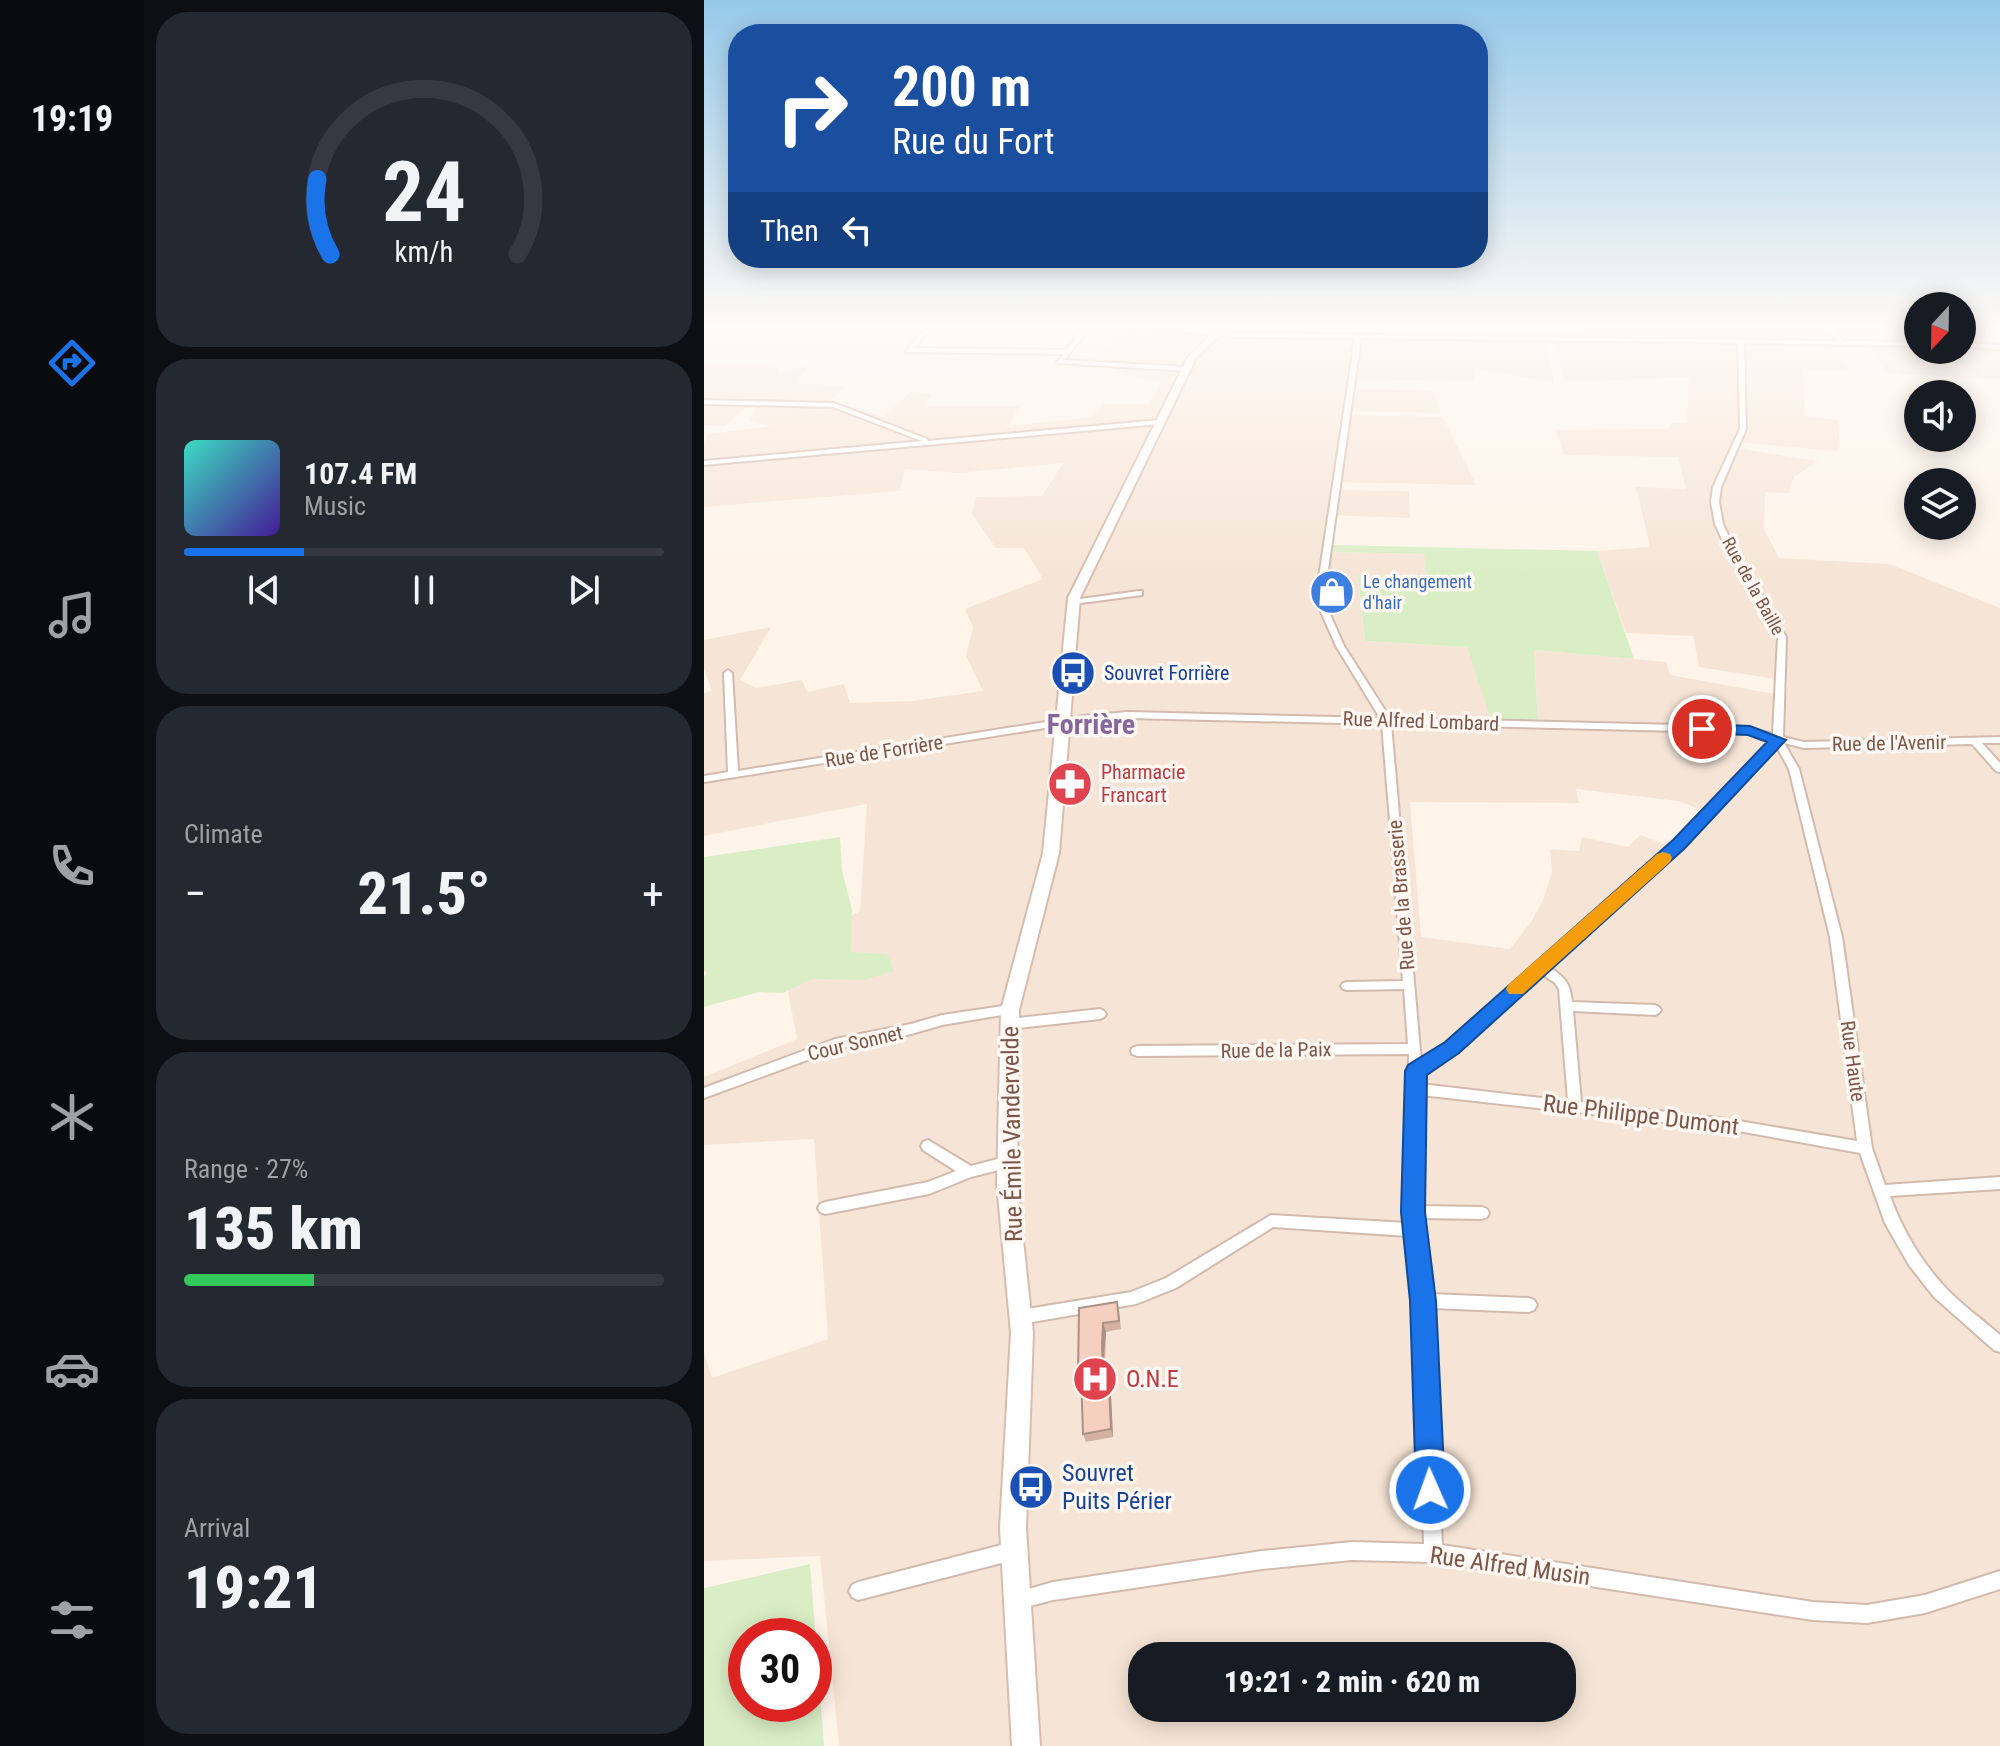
<!DOCTYPE html>
<html lang="en">
<head>
<meta charset="utf-8">
<style>
  body { margin:0; font-family:"Roboto Condensed",sans-serif; background:#242831; color:#f1f3f6; height:100vh; display:flex; flex-direction:column; font-size:30px; white-space:nowrap }
  * { box-sizing:border-box; margin:0 }
  p { font-size:26px; color:#9ea1a6 }
  .icon { flex:none; width:44px; height:44px; fill:none; stroke:currentColor; stroke-width:2; stroke-linecap:round; stroke-linejoin:round }
  .map { position:relative; flex:1; overflow:hidden }
  .sheet { display:flex; flex-direction:column; gap:12px; padding:12px; background:#0d0f14; width:560px }
  .sheet>* { flex:none }
  .guide { position:absolute; left:24px; top:24px; width:760px; height:244px; border-radius:32px; box-shadow:0 4px 20px #0003; background:#1a4fa0; color:#fff; overflow:hidden }
  .needle { width:52px; rotate:202deg }
  .buttons { position:absolute; left:1200px; top:292px; display:grid; gap:16px }
  .buttons a { display:grid; place-items:center; width:72px; height:72px; border-radius:50%; background:#171b24; box-shadow:0 4px 20px #0003; font-size:40px }
  .speed { position:absolute; left:24px; top:1618px; display:flex; gap:16px; font-size:40px; font-weight:700; text-align:center }
  .speed>* { display:grid; place-content:center; width:104px; height:104px; border-radius:50%; background:#171b24; box-shadow:0 4px 20px #0003; line-height:1 }
  .speed .limit { border:12px solid #d22; background:#fff; color:#111 }
  .pin { position:absolute; display:grid; place-items:center; width:68px; height:68px; color:#fff; margin:-34px; border:4px solid #fff; border-radius:50%; box-shadow:0 2px 8px #0007 }
  .me { position:absolute; width:88px; margin:-44px; rotate:358deg; stroke-linejoin:round; filter:drop-shadow(0 0 6px #0008) }
  .turn { display:flex; align-items:center; gap:28px; height:168px; padding:0 32px; font-size:36px }
  .turn .icon { width:104px; height:104px; stroke-width:2.5 }
  .turn b { display:block; font-size:56px; line-height:68px }
  .then { display:flex; align-items:center; height:76px; padding:0 32px; background:#0003; gap:16px; font-size:30px }
  .big { font-size:60px; font-weight:800; line-height:1.1 }
  .sheet .tile { flex:1; display:flex; flex-direction:column; justify-content:center; gap:12px; min-width:0; padding:0 28px; border-radius:32px; background:#242831 }
  .sheet .dial { align-items:center; gap:0 }
  .dial svg { height:208px; overflow:visible; fill:none; stroke:#363941; stroke-width:7; stroke-linecap:round; text-anchor:middle }
  .dial text { fill:#f1f3f6; stroke:none }
  .song { display:flex; align-items:center; gap:24px }
  .cover { width:96px; height:96px; border-radius:12px; background:linear-gradient(135deg,hsl(170 70% 55%),hsl(260 70% 35%)) }
  .played { height:8px; border-radius:4px; background:linear-gradient(90deg,#1a73e8 25%,#363941 25%) }
  .keys { display:flex; justify-content:space-around; direction:ltr }
  .heat { display:flex; justify-content:space-between; align-items:center; font-size:44px; direction:ltr }
  .charge { height:12px; border-radius:6px; background:linear-gradient(90deg,#34c759 27%,#363941 0) }
  .trip { position:absolute; left:424px; top:1642px; width:448px; height:80px; border-radius:32px; background:#171b24; box-shadow:0 4px 20px #0003; font-weight:800; line-height:80px; text-align:center }
  main { display:flex; flex:1; min-height:0 }
  .dock { display:flex; flex-direction:column; width:144px; justify-content:space-around; align-items:center; background:#090b0e; color:#9ea1a6 }
  .dock .icon { width:56px; height:56px }
  .dock .active { color:#1a73e8 }
  .dock b { font-size:36px; color:#f1f3f6 }
  .map>svg:first-child { display:block }
  .residential { fill:#f6e5d7; fill-rule:evenodd }
  .green { fill:#daeec6; fill-rule:evenodd }
  .lines { fill:none; stroke-linecap:round; stroke-linejoin:round }
  .minor-casing { stroke:#d2baad; stroke-width:4 }
  .secondary-casing { stroke:#d8bcad; stroke-width:4 }
  .minor { fill:#fff; fill-rule:evenodd }
  .secondary { fill:#fff; fill-rule:evenodd }
  .wall { fill:#d3b2a4 }
  .shaded-wall { fill:#ac9186 }
  .building { fill:#f5cfbf; stroke:#ac9186; stroke-width:2 }
  .route { fill:#1a73e8; stroke:#114b97; stroke-width:2 }
  .slow { fill:#f59e0b }
  .labels { text-anchor:middle; stroke-width:7; stroke-linejoin:round; paint-order:stroke }
  .far-shop-label { font-size:18px; fill:#366cbe; stroke:#fff8f2; text-anchor:start }
  .far-street-label { font-size:18px; fill:#7c564a; stroke:#fff8f2 }
  .transit-label { font-size:20px; fill:#164399; stroke:#fff8f2; text-anchor:start }
  .street-label { font-size:20px; fill:#7c564a; stroke:#fff8f2 }
  .health-label { font-size:20px; fill:#be3a42; stroke:#fff8f2; text-anchor:start }
  .near-street-label { font-size:24px; fill:#7c564a; stroke:#fff8f2 }
  .near-health-label { font-size:24px; fill:#be3a42; stroke:#fff8f2; text-anchor:start }
  .near-transit-label { font-size:24px; fill:#164399; stroke:#fff8f2; text-anchor:start }
  .district-label { font-size:28px; font-weight:bold; fill:#85669e; stroke:#fff8f2 }
</style>
</head>
<body>
<main>
<nav class="dock">
<b>19:19</b>
<svg class="icon active" aria-label="directions" viewBox="0 0 24 24"><path d="M12 3l9 9-9 9-9-9zM9 14v-3h6M13 9l2 2-2 2"/></svg>
<svg class="icon" aria-label="music" viewBox="0 0 24 24"><path d="M9 18V5l10-2v13"/><circle cx="6" cy="18" r="3"/><circle cx="16" cy="16" r="3"/></svg>
<svg class="icon" aria-label="phone" viewBox="0 0 24 24"><path d="M5 4h4l2 5-3 2q2 4 5 5l2-3 5 2v4C11 20 4 13 5 4z"/></svg>
<svg class="icon" aria-label="climate" viewBox="0 0 24 24"><path d="M12 3v18M4 7l16 10M4 17L20 7"/></svg>
<svg class="icon" aria-label="car" viewBox="0 0 24 24"><path d="M5 17H2v-5l4-1 3-4h7l3 4 3 1v5h-3M9 17h6M6 11h13"/><circle cx="7" cy="17" r="2"/><circle cx="17" cy="17" r="2"/></svg>
<svg class="icon" aria-label="filters" viewBox="0 0 24 24"><path d="M4 7h16M4 17h16"/><circle cx="9" cy="7" r="2"/><circle cx="15" cy="17" r="2"/></svg>
</nav>
<section class="sheet">
<div class="tile dial"><svg viewBox="0 0 100 80">
<path d="M14 69A42 42 0 1 1 86 69"/>
<path d="M14 69A42 42 0 0 1 9 40" stroke="#1a73e8"/>
<text x="50" y="56" font-size="32" font-weight="700">24</text>
<text x="50" y="72" font-size="11">km/h</text>
</svg></div>
<div class="tile">
<div class="song"><i class="cover"></i><div><b>107.4 FM</b><p>Music</p></div></div>
<div class="played"></div>
<div class="keys"><svg class="icon" aria-label="previous" viewBox="0 0 24 24"><path d="M18 5L8 12l10 7zM5 5v14"/></svg><svg class="icon" aria-label="pause" viewBox="0 0 24 24"><path d="M8 5v14M16 5v14"/></svg><svg class="icon" aria-label="next" viewBox="0 0 24 24"><path d="M6 5l10 7-10 7zM19 5v14"/></svg></div>
</div>
<div class="tile"><p>Climate</p>
<div class="heat"><a>−</a><b class="big">21.5°</b><a>+</a></div>
</div>
<div class="tile"><p>Range · 27%</p><b class="big">135 km</b><div class="charge"></div></div>
<div class="tile"><p>Arrival</p><b class="big">19:21</b></div>
</section>
<div class="map">
<svg width="1296" height="1746" viewBox="0 0 1296 1746">
  <rect width="100%" height="100%" fill="#fef4ea"/>
  <!-- residential -->
  <path class="residential" d="M423,328L503,334L842,340L850,383L772,368L769,381L643,379L642,389L728,391L737,413L639,411V415L739,417L772,485L629,482L628,490L705,491L706,518L624,515L618,552L721,554L723,576L654,575L661,641L763,647L789,725L834,722L830,650L962,662L966,675L1082,696L1084,681L995,667L989,636L922,633L893,551L946,547L932,487L982,489L974,457L860,455L852,430L964,429L968,423H983L985,377L860,382L849,339L672,333L687,328H836L846,333H858L857,328H1197L1209,342H1214V350H1258V343H1276L1268,328H1296V379L1183,373L1161,342L1126,343L1147,371L1099,369L1101,416L1134,420L1136,447L1131,451L1034,442L1032,448L1114,461L1090,477L1084,493L1061,492L1060,529L1075,558L1185,564L1296,608V1746H135L116,1556L0,1561V1352L8,1378L124,1339L110,1139L0,1145V1077L93,1039L77,955L156,911L163,804L0,836V693L8,691L0,669V640L67,627L36,680L52,688L98,680L103,692L140,684L146,703L208,701L279,691L262,656L269,627L261,609L339,579L320,548H292L268,514L272,497L338,496L359,463L254,473L201,469L196,491L0,507V445L4,434L67,426L45,420L53,406L43,407L20,426L0,425V364H73L75,373L103,366L93,383L141,387L124,402L152,407L179,418L206,392L229,394L222,406H315L305,426L388,417L399,404H445L457,382L423,375L388,358ZM872,789L974,801L998,810L963,845L936,835L924,847L878,837L875,851L846,849L848,872L839,900L827,922L806,949L717,937L706,802L875,803ZM438,1656H858V1708H438Z
    M523,328H678L646,335L530,333L522,332Z"/>
  <!-- green -->
  <path class="green" d="M629,545L893,551L930,659L830,650L834,722L787,720L763,647L661,641L654,575L723,576L720,554L627,552Z
    M136,837L138,871L148,909L147,952L183,954L190,971L160,980L108,979L79,993L55,992L0,1007V977L3,973L0,970V857Z
    M106,1564L120,1746H0V1588ZM42,1636H110V1704H42Z"/>
  <g class="lines">
    <!-- minor casing -->
    <g class="minor-casing">
      <path id="minor" d="M222,328H228L210,348L362,350L374,336L363,328H370L380,336L360,360L482,367L485,369L482,371L354,363L353,362L360,354L207,352L202,353V351Z
        M451,328H474L527,333L1133,341L1123,328H1129L1139,341L1214,342V346L1040,343L1042,429L1017,487L1015,502L1019,524L1031,550L1082,637L1079,737L1100,742L1296,737V743H1278L1296,763V772L1292,771L1268,744L1100,748L1080,743L1095,769L1138,937L1168,1148L1181,1185L1296,1177V1189L1186,1196C1198,1229 1216,1260 1240,1286C1256,1304 1278,1319 1296,1335V1352L1290,1350L1230,1297L1205,1265L1181,1223L1156,1153L1023,1129L717,1095L716,1206L778,1207L783,1209L785,1213L783,1217L778,1219L717,1218L726,1294L825,1298L830,1300L833,1305L830,1310L825,1312L727,1308L738,1545L1109,1602L1163,1605L1221,1595L1296,1571V1589L1221,1613L1163,1623L1109,1620L729,1562L648,1560L558,1569L349,1600L314,1609L308,1606L305,1600L308,1594L349,1582L558,1551L648,1542L720,1544L711,1301L704,1236L569,1227L472,1288L432,1304L317,1324L312,1322L309,1317L312,1312L317,1310L427,1292L462,1278L567,1215L703,1223L705,1054L433,1056L428,1054L427,1051L428,1048L433,1046L704,1044L700,989L643,990L639,989L637,986L639,983L643,982L699,981L678,724L423,718L379,722L0,782V776L24,772L20,673L24,670L28,673L34,771L379,716L423,712L676,718L632,646L617,612L614,584L651,338L527,337ZM657,338L1034,343L1036,429L1009,487L1007,502L1011,524L1023,550L1074,637L1069,734L1046,728L1018,726L686,718L640,646L625,612L622,584ZM687,724L1018,732L1046,734L1069,740L971,842L835,963L832,964L743,1045L717,1061ZM1073,747L1085,769L1126,937L1153,1141L1023,1119L877,1102L869,1011L951,1015L955,1013L957,1010L955,1007L951,1005L868,1002C866,982 861,978 845,967L979,846ZM838,974L851,983L855,989L864,1101L717,1084V1074L753,1051Z
        M677,328H683L684,329L681,331Z
        M1258,343L1296,345V349L1258,347Z
        M0,400L130,403L223,439L224,441L456,420L459,422L456,424L0,465V461L218,441L129,407L0,404Z
        M435,591H438V595L369,604L365,602L369,600Z
        M306,1005L310,1007L312,1010L310,1013L238,1025L207,1034L133,1049L0,1098V1088L131,1039L207,1024L238,1015Z
        M396,1009L400,1011L402,1014L400,1017L396,1019L305,1029L301,1027L299,1024L301,1021L305,1019Z
        M224,1140L267,1166L305,1156L310,1158L312,1162L310,1166L267,1177L225,1194L121,1214L116,1212L114,1208L116,1204L121,1202L224,1182L252,1171L219,1150L217,1146L219,1142Z
        M309,1542L315,1545L318,1551L315,1557L309,1560L154,1600L148,1597L145,1591L148,1585L154,1582Z"/>
    </g>
    <!-- secondary casing -->
    <g class="secondary-casing">
      <path id="secondary" d="M514,328H523L492,358L376,598L355,853L315,1010L313,1184L329,1333L322,1528L336,1746H308L296,1528L307,1333L293,1184L297,1010L339,853L364,598L484,357Z"/>
    </g>
    <!-- minor -->
    <use href="#minor" class="minor"/>
    <!-- secondary -->
    <use href="#secondary" class="secondary"/>
  </g>
  <!-- wall -->
  <path class="wall" d="M375,1308L415,1310L417,1329L402,1332L401,1367L406,1375L409,1437L382,1442L379,1434L377,1382L376,1383L374,1375Z"/>
  <!-- shaded-wall -->
  <path class="shaded-wall" d="M399,1323L402,1332L400,1356L401,1375L399,1367L398,1348Z
    M404,1367L406,1375L409,1437L407,1429Z"/>
  <!-- building -->
  <path class="building" d="M413,1302L415,1321L399,1323L398,1348L399,1367H404L407,1429L379,1434L377,1374L374,1375L375,1308Z"/>
  <!-- sky -->
  <linearGradient id="sky" x2="0" y2="1"><stop stop-color="#96c9e9"/><stop offset="0.57" stop-color="#fffaf6"/><stop offset="1" stop-color="#fffaf6" stop-opacity="0"/></linearGradient>
  <rect width="1296" height="573" fill="url(#sky)"/>
  <!-- route -->
  <path class="route" d="M998,724L1046,726L1082,740L981,848L755,1053L723,1075L721,1212L732,1301L741,1490L736,1500L726,1504L716,1500L712,1490L706,1301L697,1212L701,1071L704,1065L741,1042L969,840L1063,742L1044,735L992,733L990,729Z"/>
  <!-- slow -->
  <path class="slow" d="M959,852L966,854L968,858L966,862L819,994H805L802,989L805,984L953,854Z"/>
  <!-- icons -->
  <defs>
    <g id="shop-disc" transform="scale(2.3)"><circle r="9.5" fill="#3f7fe0" stroke="#fff8f2"/><path d="M-5-2.5h2.3a2.7 3.5 0 0 1 5.4 0H5L5.5 6h-11ZM-1.5-2.5h3a1.5 2.3 0 0 0-3 0Z" fill="#fff"/></g>
    <g id="bus-disc" transform="scale(2.3)"><circle r="9.5" fill="#1a4fb4" stroke="#fff8f2"/><path d="M-5-6H5V4H4V6H2V4H-2V6H-4V4H-5ZM-3.5-4V0h7V-4ZM-3.5 1.2v1.5H-2V1.2ZM2 1.2v1.5H3.5V1.2Z" fill="#fff"/></g>
    <g id="pharmacy-disc" transform="scale(2.3)"><circle r="9.5" fill="#e0444e" stroke="#fff8f2"/><path d="M-2-6h4v4h4v4h-4v4h-4v-4h-4v-4h4Z" fill="#fff"/></g>
    <g id="hospital-disc" transform="scale(2.3)"><circle r="9.5" fill="#e0444e" stroke="#fff8f2"/><path d="M-5-5h3v3.5h4V-5h3V5h-3V1.5h-4V5h-3Z" fill="#fff"/></g>
  </defs>
  <g fill-rule="evenodd">
    <use href="#shop-disc" x="628" y="592"/>
    <use href="#bus-disc" x="369" y="673"/>
    <use href="#pharmacy-disc" x="366" y="784"/>
    <use href="#hospital-disc" x="391" y="1379"/>
    <use href="#bus-disc" x="327" y="1487"/>
  </g>
  <g class="labels">
    <!-- far-shop labels -->
    <g class="far-shop-label">
      <text x="659" y="588">Le changement<tspan x="659" dy="21">d'hair</tspan></text>
    </g>
    <!-- far-street labels -->
    <g class="far-street-label">
      <text transform="translate(1049 586) rotate(61)" y="6">Rue de la Baille</text>
    </g>
    <!-- transit labels -->
    <g class="transit-label">
      <text x="400" y="680">Souvret Forrière</text>
    </g>
    <!-- street labels -->
    <g class="street-label">
      <text transform="translate(717 721) rotate(2)" y="7">Rue Alfred Lombard</text>
      <text transform="translate(1185 743) rotate(-1)" y="7">Rue de l'Avenir</text>
      <text transform="translate(180 751) rotate(-9)" y="7">Rue de Forrière</text>
      <text transform="translate(697 895) rotate(-95)" y="7">Rue de la Brasserie</text>
      <text transform="translate(151 1043) rotate(-13)" y="7">Cour Sonnet</text>
      <text transform="translate(572 1050) rotate(-1)" y="7">Rue de la Paix</text>
      <text transform="translate(1149 1061) rotate(82)" y="7">Rue Haute</text>
    </g>
    <!-- health labels -->
    <g class="health-label">
      <text x="397" y="779">Pharmacie<tspan x="397" dy="23">Francart</tspan></text>
    </g>
    <!-- near-street labels -->
    <g class="near-street-label">
      <text transform="translate(937 1115) rotate(7)" y="8">Rue Philippe Dumont</text>
      <text transform="translate(308 1134) rotate(-91)" y="8">Rue Émile Vandervelde</text>
      <text transform="translate(806 1566) rotate(8)" y="8">Rue Alfred Musin</text>
    </g>
    <!-- near-health labels -->
    <g class="near-health-label">
      <text x="422" y="1387">O.N.E</text>
    </g>
    <!-- near-transit labels -->
    <g class="near-transit-label">
      <text x="358" y="1481">Souvret<tspan x="358" dy="28">Puits Périer</tspan></text>
    </g>
    <!-- district labels -->
    <g class="district-label">
      <text x="387" y="734">Forrière</text>
    </g>
  </g>
</svg>
<div class="buttons">
<a><svg class="needle" viewBox="-14 -14 28 28"><path d="M0-13l5 13h-10z" fill="#e53935"/><path d="M0 13l5-13h-10z" fill="#9ea1a6"/></svg></a>
<a><svg class="icon" aria-label="sound" viewBox="0 0 24 24"><path d="M4 9h4l5-4v14l-5-4H4zM17 9q2 3 0 6"/></svg></a>
<a><svg class="icon" aria-label="layers" viewBox="0 0 24 24"><path d="M12 4l9 5-9 5-9-5zM3 14l9 5 9-5"/></svg></a>
</div>
<div class="speed"><div class="limit">30</div></div>
<div class="pin" style="left:998px;top:729px;background:#d93025"><svg class="icon" aria-label="arrive" viewBox="0 0 24 24"><path d="M6 21V4h12l-3 4 3 4H6"/></svg></div>
<svg class="me" style="left:726px;top:1490px" viewBox="-20 -20 40 40"><circle r="17" fill="#1a73e8" stroke="#fff" stroke-width="3"/><path d="M0-11L8 9 0 5-8 9z" fill="#fff"/></svg>
<div class="trip">19:21 · 2 min · 620 m</div>
<div class="guide">
<div class="turn"><svg class="icon" aria-label="right" viewBox="0 0 24 24"><path d="M7 20v-9h11M14 6l5 5-5 5"/></svg><div><b>200 m</b>Rue du Fort</div></div>
<div class="then">Then<svg class="icon" aria-label="left" viewBox="0 0 24 24"><path d="M17 20v-9H6M10 6l-5 5 5 5"/></svg></div>
</div>
</div>
</main>
</body>
</html>
